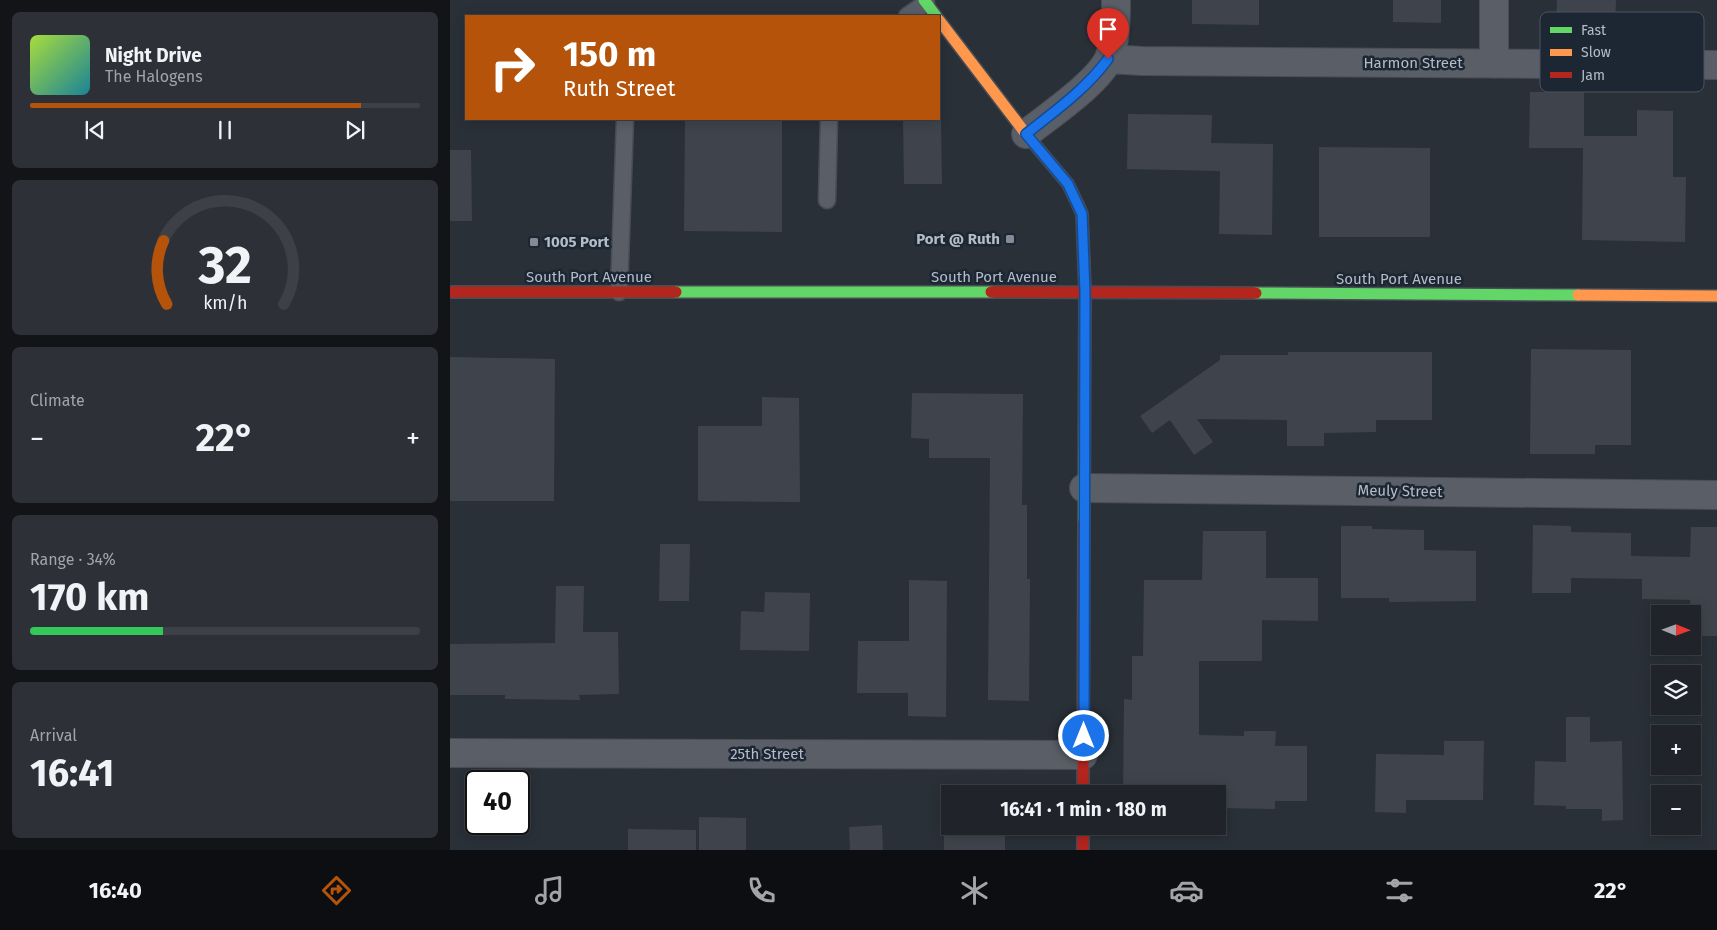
<!DOCTYPE html>
<html lang="en">
<head>
<meta charset="utf-8">
<style>
  body { margin:0; font-family:"Fira Sans",sans-serif; background:#2d3036; color:#f1f3f6; height:100vh; display:flex; flex-direction:column; font-size:19px; white-space:nowrap }
  * { box-sizing:border-box; margin:0 }
  p { font-size:16px; color:#a2a4a8 }
  .icon { flex:none; width:28px; height:28px; fill:none; stroke:currentColor; stroke-width:2; stroke-linecap:round; stroke-linejoin:round }
  .map { position:relative; flex:1; overflow:hidden }
  .sheet { display:flex; flex-direction:column; gap:12px; padding:12px; background:#121417; width:450px }
  .sheet>* { flex:none }
  .banner { position:absolute; left:15px; top:15px; width:475px; height:105px; border-radius:0px; box-shadow:0 2px 12px #0003,0 0 0 1px #3d4147; background:#b45309; color:#fff; overflow:hidden }
  .needle { width:32px; rotate:91deg }
  .controls { position:absolute; left:1201px; top:605px; display:grid; gap:10px }
  .controls a { display:grid; place-items:center; width:50px; height:50px; border-radius:0px; background:#20242a; box-shadow:0 2px 12px #0003,0 0 0 1px #3d4147; font-size:25px }
  .speed { position:absolute; left:15px; top:770px; display:flex; gap:10px; font-size:25px; font-weight:700; text-align:center }
  .speed>* { display:grid; place-content:center; width:65px; height:65px; border-radius:50%; background:#20242a; box-shadow:0 2px 12px #0003,0 0 0 1px #3d4147; line-height:1 }
  .speed .limit { border:2px solid #111; border-radius:8px; background:#fff; color:#111 }
  .pin { position:absolute; display:grid; place-items:center; width:42px; height:42px; color:#fff; margin:-51px -21px; border-radius:50% 50% 50% 0; rotate:-45deg; box-shadow:0 0 5px #0007 }
  .pin .icon { rotate:45deg }
  .me { position:absolute; width:55px; margin:-28px; rotate:0deg; stroke-linejoin:round; filter:drop-shadow(0 0 4px #0008) }
  .turn { display:flex; align-items:center; gap:18px; height:105px; padding:0 15px; font-size:22px }
  .turn .icon { width:65px; height:65px; stroke-width:2.5 }
  .turn b { display:block; font-size:35px; line-height:42px }
  .big { font-size:38px; font-weight:700; line-height:1.1 }
  .sheet .tile { flex:1; display:flex; flex-direction:column; justify-content:center; gap:8px; min-width:0; padding:0 18px; border-radius:8px; background:#2d3036 }
  .sheet .dial { align-items:center; gap:0 }
  .dial svg { height:130px; overflow:visible; fill:none; stroke:#3d4147; stroke-width:7; stroke-linecap:round; text-anchor:middle }
  .dial text { fill:#f1f3f6; stroke:none }
  .song { display:flex; align-items:center; gap:15px }
  .cover { width:60px; height:60px; border-radius:8px; background:linear-gradient(135deg,hsl(80 70% 55%),hsl(190 70% 35%)) }
  .played { height:5px; border-radius:2px; background:linear-gradient(90deg,#b45309 85%,#3d4147 85%) }
  .keys { display:flex; justify-content:space-around; direction:ltr }
  .heat { display:flex; justify-content:space-between; align-items:center; font-size:28px; direction:ltr }
  .charge { height:8px; border-radius:4px; background:linear-gradient(90deg,#34c759 34%,#3d4147 0) }
  .trip { position:absolute; left:491px; top:785px; width:285px; height:50px; border-radius:0px; background:#20242a; box-shadow:0 2px 12px #0003,0 0 0 1px #3d4147; font-weight:700; line-height:50px; text-align:center }
  .tab-bar { display:flex; height:80px; justify-content:space-around; align-items:center; background:#0d0e11; color:#a2a4a8 }
  .tab-bar .icon { width:35px; height:35px }
  .tab-bar .current { color:#b45309 }
  .tab-bar b { font-size:22px; color:#f1f3f6 }
  main { display:flex; flex:1; min-height:0 }
  .map>svg:first-child { display:block }
  .building { fill:#3f444c }
  .lines { fill:none; stroke-linecap:round; stroke-linejoin:round }
  .lane-casing { stroke:#484c55; stroke-width:19 }
  .street-casing { stroke:#484c55; stroke-width:30 }
  .fast-casing { stroke:#484c55; stroke-width:14 }
  .slow-casing { stroke:#484c55; stroke-width:14 }
  .jam-casing { stroke:#484c55; stroke-width:14 }
  .lane { stroke:#5a5e66; stroke-width:16 }
  .street { stroke:#5a5e66; stroke-width:28 }
  .fast { stroke:#63d668; stroke-width:11 }
  .slow { stroke:#ff974d; stroke-width:11 }
  .jam { stroke:#b3261e; stroke-width:11 }
  .route-casing { stroke:#114b97; stroke-width:12 }
  .route { stroke:#1a73e8; stroke-width:9 }
  .poi-dot { fill:#848b96; stroke:#1d2633; stroke-width:2 }
  .labels { text-anchor:middle; stroke-width:5; stroke-linejoin:round; paint-order:stroke }
  .street-label { font-size:15px; fill:#b4bcc9; stroke:#1d2633 }
  .poi-label { font-size:15px; font-weight:bold; fill:#b4bcc9; stroke:#1d2633; text-anchor:end }
  .key { fill:#1d2633; stroke:#4a5360; stroke-width:1 }
  .key-label { font-size:14px; fill:#b4bcc9 }
</style>
</head>
<body>
<main>
<section class="sheet">
<div class="tile">
<div class="song"><i class="cover"></i><div><b>Night Drive</b><p>The Halogens</p></div></div>
<div class="played"></div>
<div class="keys"><svg class="icon" aria-label="previous" viewBox="0 0 24 24"><path d="M18 5L8 12l10 7zM5 5v14"/></svg><svg class="icon" aria-label="pause" viewBox="0 0 24 24"><path d="M8 5v14M16 5v14"/></svg><svg class="icon" aria-label="next" viewBox="0 0 24 24"><path d="M6 5l10 7-10 7zM19 5v14"/></svg></div>
</div>
<div class="tile dial"><svg viewBox="0 0 100 80">
<path d="M14 69A42 42 0 1 1 86 69"/>
<path d="M14 69A42 42 0 0 1 12 30" stroke="#b45309"/>
<text x="50" y="56" font-size="32" font-weight="700">32</text>
<text x="50" y="72" font-size="11">km/h</text>
</svg></div>
<div class="tile"><p>Climate</p>
<div class="heat"><a>−</a><b class="big">22°</b><a>+</a></div>
</div>
<div class="tile"><p>Range · 34%</p><b class="big">170 km</b><div class="charge"></div></div>
<div class="tile"><p>Arrival</p><b class="big">16:41</b></div>
</section>
<div class="map">
<svg width="1267" height="850" viewBox="0 0 1267 850">
  <rect width="100%" height="100%" fill="#2a3038"/>
  <!-- building -->
  <path class="building" d="M742,0H809V25L742,24Z
    M943,0H991V23L943,22Z
    M1107,0H1166L1165,25L1106,24Z
    M1080,92H1134V136H1187V110L1223,111V177H1236L1235,242L1132,240L1133,148H1079Z
    M678,114L762,115L761,143L823,144L822,235L769,234L770,171L677,169Z
    M235,119H332V232L234,231Z
    M453,119H491L492,184H454Z
    M869,147L980,148V237H869Z
    M0,150H21L22,221H0Z
    M1081,349L1181,350V445H1145V454H1080Z
    M838,352H982V420H926V432L874,433V446H837V420L747,419L763,442L744,455L720,420L702,433L690,416L770,360V355H838Z
    M0,357L105,359L104,501H0Z
    M462,393L573,394L572,505H577V579H580L579,701L538,700L540,458H479V439L461,438Z
    M312,397L349,398L350,502L248,501V426H312Z
    M1083,525L1121,526V532L1181,533V556L1240,557L1241,527H1267V636H1242V614H1240V600L1192,599V579L1121,578V593H1082Z
    M891,526H922V529L974,530V550L1026,551V601L939,602V598H891Z
    M753,531H816V578H868V621L812,620V661H749V735L794,736V731H826L825,746H857V801H825V809L768,808V794H673L674,699L682,700V656H693L694,580H752Z
    M210,544H240L239,601H209Z
    M459,580L497,581L496,717L458,716V693H407L408,641H459Z
    M106,586H134L133,632H168L169,694L129,695L130,700L55,699V695H0V644L105,643Z
    M315,592L360,593L359,651L290,650L291,611L314,612Z
    M1116,717H1140V742L1172,741L1173,820L1152,821V809H1116V806L1084,805L1085,761L1116,762Z
    M994,741H1034L1033,800H956V813L925,812L926,754L994,755Z
    M249,817L296,818V850H249Z
    M432,825L433,850H400L399,827Z
    M494,826H555V850H494Z
    M178,829L246,830V850H178Z"/>
  <g class="lines">
    <!-- lane casing -->
    <g class="lane-casing">
      <path id="lane" d="M457,16L476,3
        M377,200L379,119
        M169,292L175,119"/>
    </g>
    <!-- street casing -->
    <g class="street-casing">
      <path id="street" d="M659,59L692,61L1267,65
        M1044,64V0
        M576,134C597,117 649,82 659,58C666,40 666,19 666,0
        M634,488L1267,495
        M0,753L633,755"/>
    </g>
    <!-- fast casing -->
    <g class="fast-casing">
      <path id="fast" d="M474,0L486,16
        M628,205L632,214L635,292L634,521
        M226,292H541
        M806,293L1128,295"/>
    </g>
    <!-- slow casing -->
    <g class="slow-casing">
      <path id="slow" d="M489,20L576,134L618,184L628,205
        M1128,295L1267,296"/>
    </g>
    <!-- jam casing -->
    <g class="jam-casing">
      <path id="jam" d="M0,292H226
        M541,292L806,293
        M633,794L634,521
        M633,826V850"/>
    </g>
    <!-- lane -->
    <use href="#lane" class="lane"/>
    <!-- street -->
    <use href="#street" class="street"/>
    <!-- fast -->
    <use href="#fast" class="fast"/>
    <!-- slow -->
    <use href="#slow" class="slow"/>
    <!-- jam -->
    <use href="#jam" class="jam"/>
  </g>
  <g class="lines">
    <!-- route casing -->
    <g class="route-casing">
      <path id="route" d="M634,736L635,292L632,214L618,184L576,134C605,111 636,89 658,59"/>
    </g>
    <!-- route -->
    <use href="#route" class="route"/>
  </g>
  <!-- markers -->
  <g class="poi-dot">
    <rect x="555" y="234" width="10" height="10" rx="2.5"/>
    <rect x="79" y="237" width="10" height="10" rx="2.5"/>
  </g>
  <g class="labels">
    <!-- street labels -->
    <g class="street-label">
      <text x="963" y="68">Harmon Street</text>
      <text x="139" y="282">South Port Avenue</text>
      <text x="544" y="282">South Port Avenue</text>
      <text x="949" y="284">South Port Avenue</text>
      <text transform="translate(950 491) rotate(1)" y="5">Meuly Street</text>
      <text x="317" y="759">25th Street</text>
    </g>
    <!-- poi labels -->
    <g class="poi-label">
      <text x="550" y="244">Port @ Ruth</text>
      <text x="94" y="247" text-anchor="start">1005 Port</text>
    </g>
  </g>
  <!-- legend -->
  <rect x="1090" y="12" width="164" height="80" rx="8" class="key"/>
  <rect x="1100" y="27" width="22" height="6" fill="#63d668"/>
  <rect x="1100" y="49" width="22" height="7" fill="#ff974d"/>
  <rect x="1100" y="72" width="22" height="6" fill="#b3261e"/>
  <g class="key-label">
    <text x="1131" y="35">Fast</text>
    <text x="1131" y="57">Slow</text>
    <text x="1131" y="80">Jam</text>
  </g>
</svg>
<div class="controls">
<a><svg class="needle" viewBox="-14 -14 28 28"><path d="M0-13l5 13h-10z" fill="#e53935"/><path d="M0 13l5-13h-10z" fill="#a2a4a8"/></svg></a>
<a><svg class="icon" aria-label="layers" viewBox="0 0 24 24"><path d="M12 4l9 5-9 5-9-5zM3 14l9 5 9-5"/></svg></a>
<a>+</a>
<a>−</a>
</div>
<div class="speed"><div class="limit">40</div></div>
<div class="pin" style="left:658px;top:59px;background:#d93025"><svg class="icon" aria-label="arrive" viewBox="0 0 24 24"><path d="M6 21V4h12l-3 4 3 4H6"/></svg></div>
<svg class="me" style="left:634px;top:736px" viewBox="-20 -20 40 40"><circle r="17" fill="#1a73e8" stroke="#fff" stroke-width="3"/><path d="M0-11L8 9 0 5-8 9z" fill="#fff"/></svg>
<div class="trip">16:41 · 1 min · 180 m</div>
<div class="banner">
<div class="turn"><svg class="icon" aria-label="right" viewBox="0 0 24 24"><path d="M7 20v-9h11M14 6l5 5-5 5"/></svg><div><b>150 m</b>Ruth Street</div></div>
</div>
</div>
</main>
<nav class="tab-bar">
<b>16:40</b>
<svg class="icon current" aria-label="directions" viewBox="0 0 24 24"><path d="M12 3l9 9-9 9-9-9zM9 14v-3h6M13 9l2 2-2 2"/></svg>
<svg class="icon" aria-label="music" viewBox="0 0 24 24"><path d="M9 18V5l10-2v13"/><circle cx="6" cy="18" r="3"/><circle cx="16" cy="16" r="3"/></svg>
<svg class="icon" aria-label="phone" viewBox="0 0 24 24"><path d="M5 4h4l2 5-3 2q2 4 5 5l2-3 5 2v4C11 20 4 13 5 4z"/></svg>
<svg class="icon" aria-label="climate" viewBox="0 0 24 24"><path d="M12 3v18M4 7l16 10M4 17L20 7"/></svg>
<svg class="icon" aria-label="car" viewBox="0 0 24 24"><path d="M5 17H2v-5l4-1 3-4h7l3 4 3 1v5h-3M9 17h6M6 11h13"/><circle cx="7" cy="17" r="2"/><circle cx="17" cy="17" r="2"/></svg>
<svg class="icon" aria-label="filters" viewBox="0 0 24 24"><path d="M4 7h16M4 17h16"/><circle cx="9" cy="7" r="2"/><circle cx="15" cy="17" r="2"/></svg>
<b>22°</b>
</nav>
</body>
</html>
